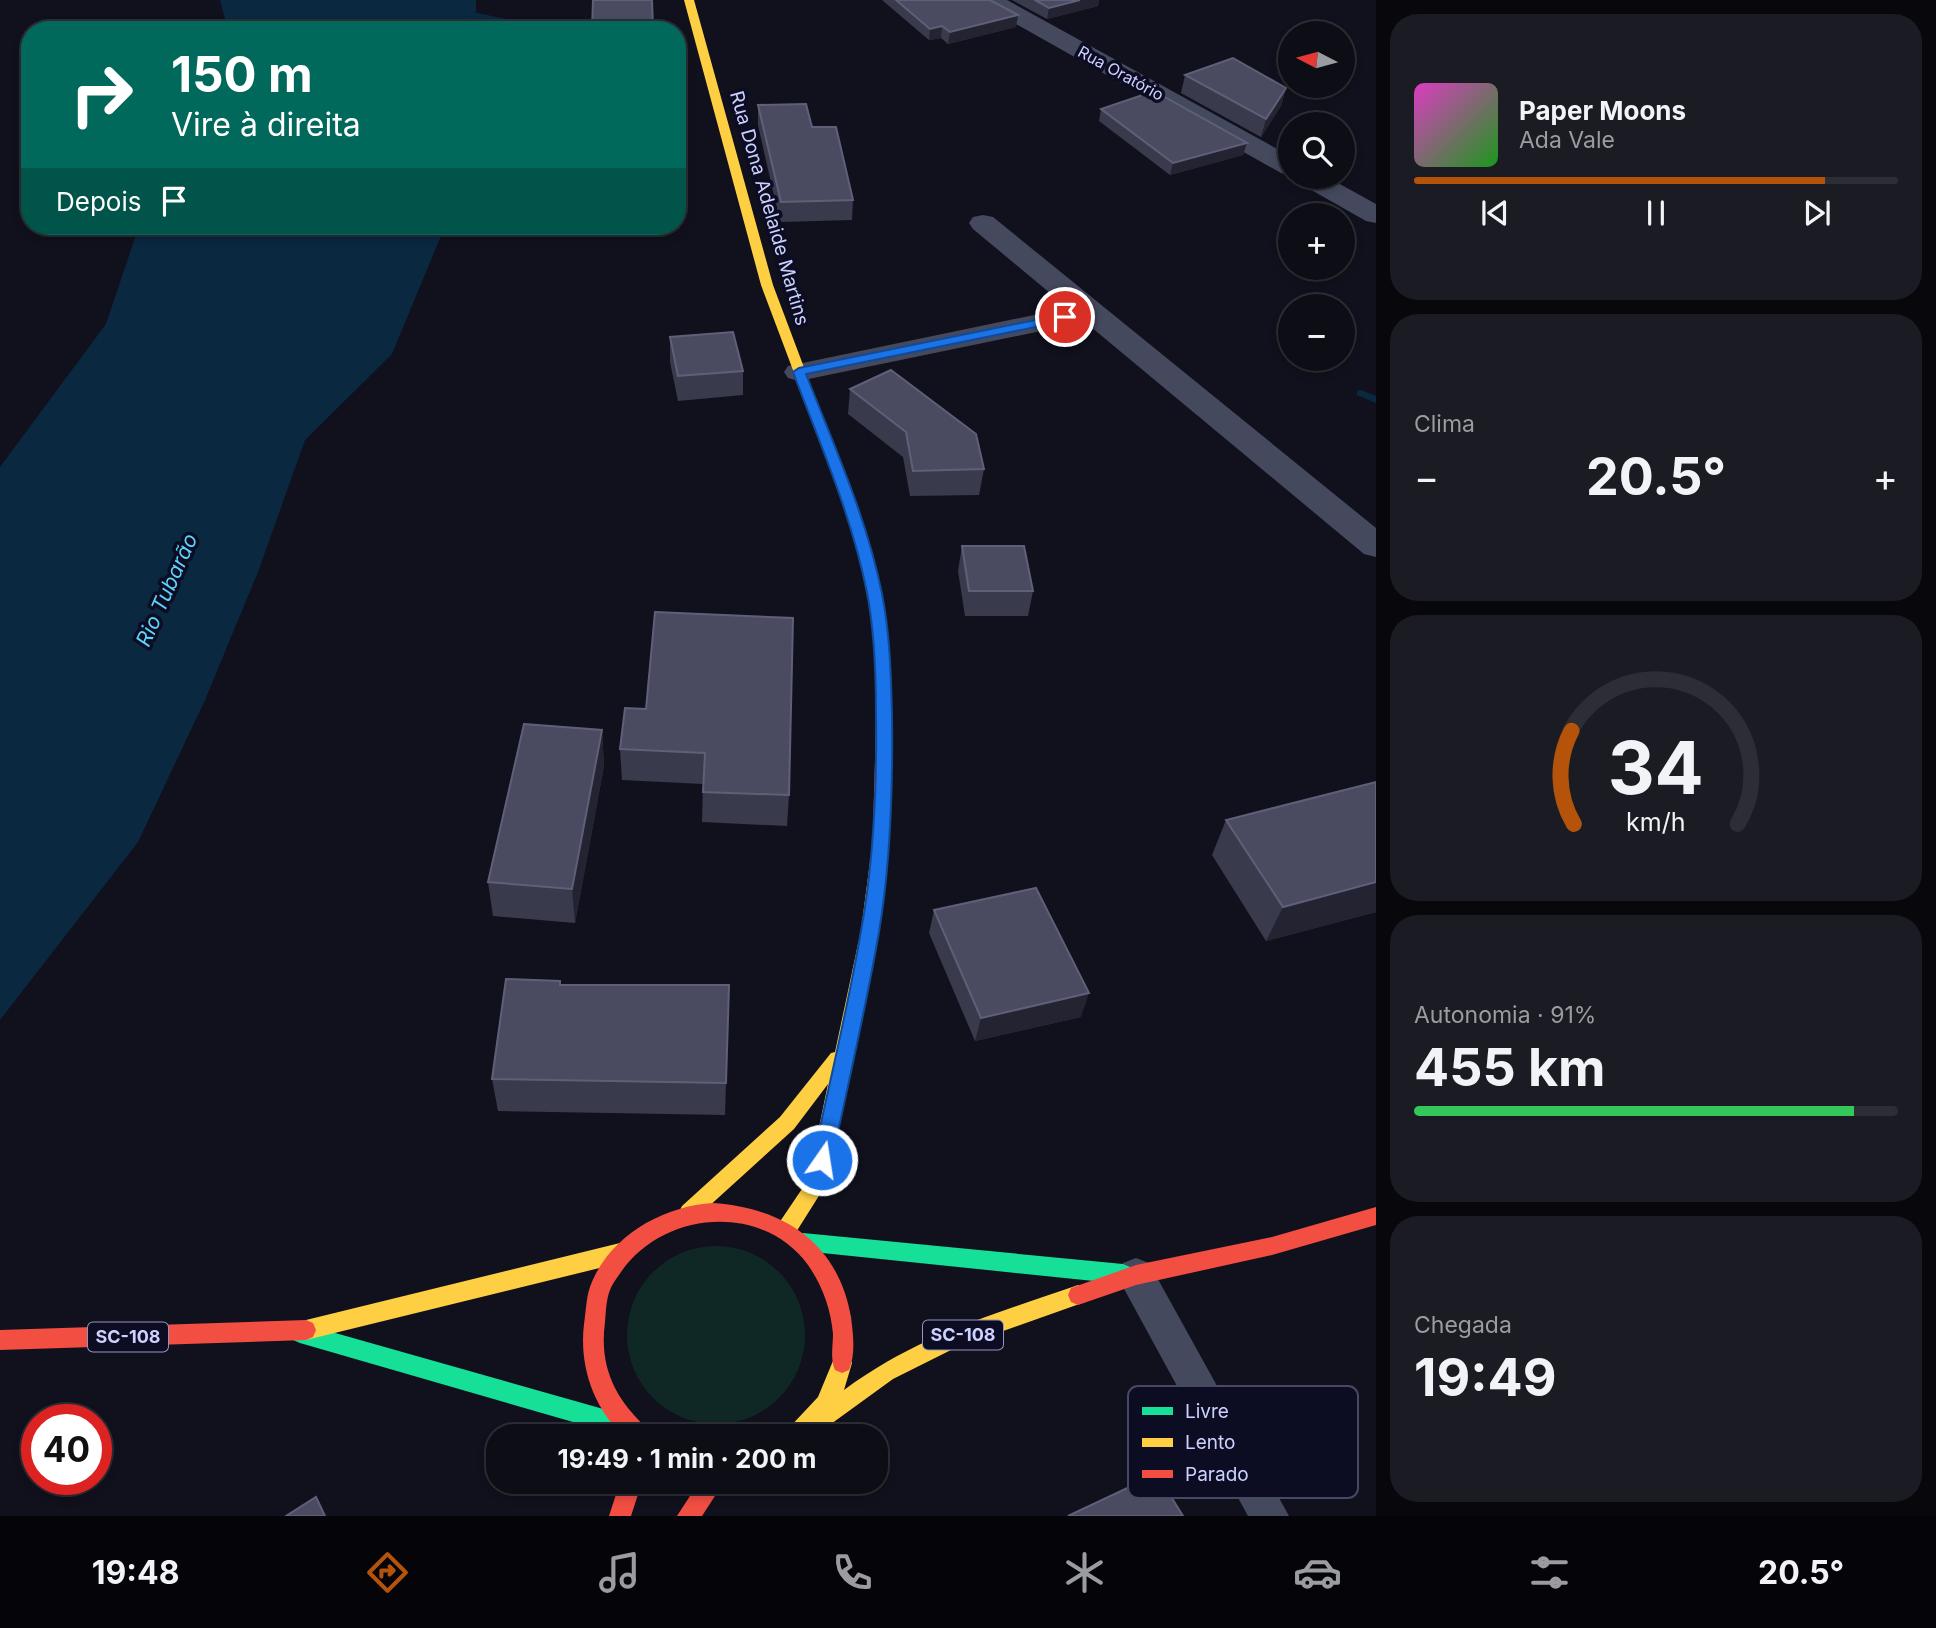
<!DOCTYPE html>
<html lang="pt">
<head>
<meta charset="utf-8">
<style>
  body { margin:0; font-family:Inter,sans-serif; background:#1b1b23; color:#f1f3f6; height:100vh; display:flex; flex-direction:column; font-size:26px; white-space:nowrap }
  * { box-sizing:border-box; margin:0 }
  p { font-size:23px; color:#9a9ca1 }
  .icon { flex:none; width:38px; height:38px; fill:none; stroke:currentColor; stroke-width:2; stroke-linecap:round; stroke-linejoin:round }
  .map { position:relative; flex:1; overflow:hidden }
  .panel { display:flex; flex-direction:column; gap:14px; padding:14px; background:#07070c; width:560px }
  .panel>* { flex:none }
  .hud { position:absolute; left:21px; top:21px; width:665px; height:214px; border-radius:28px; box-shadow:0 4px 10px #0003,0 0 0 2px #2d2d35; background:#00695c; color:#fff; overflow:hidden }
  .needle { width:46px; rotate:276deg }
  .tools { position:absolute; left:1278px; top:21px; display:grid; gap:14px }
  .tools a { display:grid; place-items:center; width:77px; height:77px; border-radius:50%; background:#0d0d16; box-shadow:0 4px 10px #0003,0 0 0 2px #2d2d35; font-size:35px }
  .speed { position:absolute; left:21px; top:1404px; display:flex; gap:14px; font-size:35px; font-weight:700; text-align:center }
  .speed>* { display:grid; place-content:center; width:91px; height:91px; border-radius:50%; background:#0d0d16; box-shadow:0 4px 10px #0003,0 0 0 2px #2d2d35; line-height:1 }
  .speed .limit { border:10px solid #d22; background:#fff; color:#111 }
  .pin { position:absolute; display:grid; place-items:center; width:60px; height:60px; color:#fff; margin:-30px; border:4px solid #fff; border-radius:50%; box-shadow:0 2px 7px #0007 }
  .me { position:absolute; width:77px; margin:-38px; rotate:13deg; stroke-linejoin:round; filter:drop-shadow(0 0 5px #0008) }
  .turn { display:flex; align-items:center; gap:24px; height:147px; padding:0 35px; font-size:32px }
  .turn .icon { width:91px; height:91px; stroke-width:2.5 }
  .turn b { display:block; font-size:49px; line-height:60px }
  .then { display:flex; align-items:center; height:66px; padding:0 35px; background:#0003; gap:14px; font-size:26px }
  .big { font-size:52px; font-weight:700; line-height:1.1 }
  .panel .widget { flex:1; display:flex; flex-direction:column; justify-content:center; gap:10px; min-width:0; padding:0 24px; border-radius:28px; background:#1b1b23 }
  .panel .dial { align-items:center; gap:0 }
  .dial svg { height:182px; overflow:visible; fill:none; stroke:#2d2d35; stroke-width:7; stroke-linecap:round; text-anchor:middle }
  .dial text { fill:#f1f3f6; stroke:none }
  .song { display:flex; align-items:center; gap:21px }
  .cover { width:84px; height:84px; border-radius:10px; background:linear-gradient(135deg,hsl(310 70% 55%),hsl(120 70% 35%)) }
  .played { height:7px; border-radius:4px; background:linear-gradient(90deg,#b45309 85%,#2d2d35 85%) }
  .keys { display:flex; justify-content:space-around; direction:ltr }
  .heat { display:flex; justify-content:space-between; align-items:center; font-size:38px; direction:ltr }
  .charge { height:10px; border-radius:5px; background:linear-gradient(90deg,#34c759 91%,#2d2d35 0) }
  .trip { position:absolute; left:486px; top:1424px; width:402px; height:70px; border-radius:28px; background:#0d0d16; box-shadow:0 4px 10px #0003,0 0 0 2px #2d2d35; font-weight:700; line-height:70px; text-align:center }
  .tabs { display:flex; height:112px; justify-content:space-around; align-items:center; background:#050509; color:#9a9ca1 }
  .tabs .icon { width:49px; height:49px }
  .tabs .selected { color:#b45309 }
  .tabs b { font-size:32px; color:#f1f3f6 }
  main { display:flex; flex:1; min-height:0 }
  .map>svg:first-child { display:block }
  .green { fill:#0f2825 }
  .water { fill:#0a2840 }
  .lines { fill:none; stroke-linecap:round; stroke-linejoin:round }
  .stream { fill:#0a2840; fill-rule:evenodd }
  .lane { fill:#45495e; fill-rule:evenodd }
  .street { fill:#45495e; fill-rule:evenodd }
  .fast { fill:#16e098; fill-rule:evenodd }
  .slow { fill:#ffcf43; fill-rule:evenodd }
  .jam { fill:#f24e42; fill-rule:evenodd }
  .wall { fill:#3a3a4d }
  .shaded-wall { fill:#232332 }
  .building { fill:#4a4b60; stroke:#5e6079; stroke-width:2 }
  .route { fill:#1a73e8; stroke:#114b97; stroke-width:2 }
  .labels { text-anchor:middle; stroke-width:7; stroke-linejoin:round; paint-order:stroke }
  .far-street-label { font-size:16px; fill:#cdd1ff; stroke:#0c0d22 }
  .shield { fill:#0c0d22; stroke:#9396bd; stroke-width:2 }
  .shield-label { font-size:18px; font-weight:bold; fill:#cdd1ff }
  .street-label { font-size:19px; fill:#cdd1ff; stroke:#0c0d22 }
  .water-label { font-size:21px; font-style:italic; fill:#5bd3ff; stroke:#0c0d22 }
  .key { fill:#0c0d22; stroke:#464864; stroke-width:2 }
  .key-label { font-size:19px; fill:#cdd1ff }
</style>
</head>
<body>
<main>
<div class="map">
<svg width="1376" height="1516" viewBox="0 0 1376 1516">
  <rect width="100%" height="100%" fill="#11111d"/>
  <!-- green -->
  <path class="green" d="M627 1335a89 89 0 1 1 178 0a89 89 0 1 1-178 0Z"/>
  <!-- water -->
  <path class="water" d="M220,0H476V14L481,30H228Z
    M139,226H445L392,354L305,440L258,572L205,700L138,842L0,1020V467L106,324Z"/>
  <g class="lines">
    <!-- stream -->
    <path class="stream" d="M458,9L546,27L550,30H532L455,14L454,12Z
      M1361,390L1376,396V403L1357,395V391Z"/>
    <!-- lane -->
    <path class="lane" d="M1136,1258L1149,1263L1289,1516H1248L1123,1287L1118,1275L1123,1263Z"/>
    <!-- street -->
    <path class="street" d="M979,0H1007L1290,156V175L1281,173L982,5Z
      M1295,177H1327L1376,204V223L1366,221L1299,183Z
      M983,215L993,217L1376,528V557L1364,554L1085,322L799,381L788,378L784,372L788,366L1068,308L973,229L969,223L973,217Z"/>
    <!-- fast -->
    <path class="fast" d="M803,1233L1123,1264L1130,1267L1133,1274L1130,1281L1123,1284L803,1251L796,1249L793,1242L796,1235Z
      M300,1323L628,1416L636,1419L639,1427L636,1435L625,1437L300,1343L293,1340L290,1333L293,1326Z"/>
    <!-- slow -->
    <path class="slow" d="M684,0H694L773,285L814,394L812,397L808,398L802,394L761,285Z
      M881,833L887,834L889,839L879,930L827,1183L793,1237L786,1239L779,1237L776,1230L779,1223L808,1180L828,1084L794,1129L696,1218L689,1221L682,1218L679,1212L682,1206L780,1117L831,1053L835,1052L861,930L873,839L875,834Z
      M620,1243L627,1246L630,1253L627,1260L620,1263L306,1340L299,1337L296,1330L299,1323L306,1320Z
      M1078,1285L1085,1288L1088,1295L1085,1302L955,1348L893,1379L813,1437H785L788,1429L818,1397L835,1356L842,1353L849,1356L852,1363L844,1390C919,1335 992,1315 1078,1285Z"/>
    <!-- jam -->
    <path class="jam" d="M808,390L814,394C840,460 868,526 882,595C898,674 890,759 889,839L887,844H875L873,839C874,759 881,677 868,598C857,528 827,460 802,394Z
      M713,1203C784,1208 838,1243 851,1317C853,1334 856,1354 849,1370L842,1373L835,1370C830,1358 833,1346 833,1334C831,1309 822,1285 808,1265C762,1202 663,1211 621,1272C617,1278 612,1284 610,1290C606,1300 606,1312 605,1322C599,1367 615,1399 648,1429L651,1437H624C593,1407 579,1366 584,1324C586,1312 586,1298 590,1287C608,1237 662,1206 713,1203Z
      M1376,1207V1225L1272,1255L1136,1285L1078,1305L1071,1302L1068,1295L1071,1288L1136,1265L1272,1237Z
      M306,1320L313,1323L316,1330L313,1337L306,1340L0,1350V1330Z
      M620,1482H642L631,1516H609Z
      M699,1482H724L702,1516H677Z"/>
  </g>
  <!-- wall -->
  <path class="wall" d="M882,0H990L1018,15L1016,27L948,44L941,38L929,40Z
    M1012,0H1099L1098,6L1047,19Z
    M1185,75L1286,88L1281,106L1261,137L1181,93Z
    M758,105L812,127L853,200L852,220L780,222L758,125Z
    M1101,109L1247,143L1243,155L1170,175L1099,121Z
    M670,337L743,371V395L678,401L670,362Z
    M850,389L984,469L979,495L910,496L903,457L848,414Z
    M962,546L1033,591L1028,616H965L958,571Z
    M625,708L789,795L787,826L702,822L703,784L622,780L620,749Z
    M602,730L604,766L575,923L493,916L488,882Z
    M1376,782V912L1266,941L1212,855L1226,820Z
    M934,910L1081,1017L975,1041L929,933Z
    M561,985H729L725,1115L498,1111L492,1079Z"/>
  <!-- shaded-wall -->
  <path class="shaded-wall" d="M1080,0H1099L1098,6L1047,19L1049,8Z
    M1018,15L1016,27L948,44L950,32Z
    M942,26L941,38L929,40L930,29Z
    M1286,88L1281,106L1261,137L1266,119Z
    M1247,143L1243,155L1170,175L1173,163Z
    M602,730L604,766L575,923L572,889Z
    M1376,882V912L1266,941L1283,907Z
    M1089,993L1081,1017L975,1041L981,1018Z"/>
  <!-- building -->
  <path class="building" d="M593,0H652L653,30H592Z
    M896,0H990L1018,15L950,32L942,26L930,29Z
    M1035,0H1080L1049,8Z
    M1233,58L1286,88L1266,119L1185,75Z
    M1154,91L1247,143L1173,163L1101,109Z
    M806,104L812,127H836L853,200L781,202L758,105Z
    M733,332L743,371L678,376L670,337Z
    M891,370L976,434L984,469L913,471L906,432L850,389Z
    M962,546H1024L1033,591H969Z
    M655,612L793,618L789,795L703,792L705,753L620,749L625,708L646,709Z
    M524,724L602,730L572,889L488,882Z
    M1376,782V882L1283,907L1226,820Z
    M1036,888L1089,993L981,1018L934,910Z
    M506,979L560,981V985H729L726,1083L492,1079Z
    M1157,1474L1183,1516H1068Z
    M316,1497L325,1516H286Z"/>
  <!-- route -->
  <path class="route" d="M1065,314L1070,315V320L806,374C834,446 867,518 882,594C890,634 891,675 892,715C893,787 891,861 879,932C866,1008 848,1084 832,1160L829,1166L822,1169L815,1166L813,1160C829,1084 848,1008 861,931C874,860 877,786 876,714C876,674 875,633 867,593C852,516 820,444 793,372L799,368Z"/>
  <g class="labels">
    <!-- far-street labels -->
    <g class="far-street-label">
      <text transform="translate(1121 73) rotate(29)" y="6">Rua Oratório</text>
    </g>
    <!-- shield labels -->
    <g class="shield">
      <rect x="923" y="1320.5" width="80" height="29" rx="5"/>
      <rect x="88" y="1322.5" width="80" height="29" rx="5"/>
    </g>
    <g class="shield-label">
      <text x="963" y="1341">SC-108</text>
      <text x="128" y="1343">SC-108</text>
    </g>
    <!-- street labels -->
    <g class="street-label">
      <text transform="translate(770 208) rotate(74)" y="7">Rua Dona Adelaide Martins</text>
    </g>
    <!-- water labels -->
    <g class="water-label">
      <text transform="translate(167 590) rotate(-66)" y="7">Rio Tubarão</text>
    </g>
  </g>
  <!-- legend -->
  <rect x="1128" y="1386" width="230" height="112" rx="10" class="key"/>
  <rect x="1142" y="1407" width="31" height="8" fill="#16e098"/>
  <rect x="1142" y="1438" width="31" height="9" fill="#ffcf43"/>
  <rect x="1142" y="1470" width="31" height="8" fill="#f24e42"/>
  <g class="key-label">
    <text x="1185" y="1418">Livre</text>
    <text x="1185" y="1449">Lento</text>
    <text x="1185" y="1481">Parado</text>
  </g>
</svg>
<div class="tools">
<a><svg class="needle" viewBox="-14 -14 28 28"><path d="M0-13l5 13h-10z" fill="#e53935"/><path d="M0 13l5-13h-10z" fill="#9a9ca1"/></svg></a>
<a><svg class="icon" aria-label="search" viewBox="0 0 24 24"><circle cx="10" cy="10" r="6"/><path d="M15 15l6 6"/></svg></a>
<a>+</a>
<a>−</a>
</div>
<div class="speed"><div class="limit">40</div></div>
<div class="pin" style="left:1065px;top:317px;background:#d93025"><svg class="icon" aria-label="arrive" viewBox="0 0 24 24"><path d="M6 21V4h12l-3 4 3 4H6"/></svg></div>
<svg class="me" style="left:822px;top:1160px" viewBox="-20 -20 40 40"><circle r="17" fill="#1a73e8" stroke="#fff" stroke-width="3"/><path d="M0-11L8 9 0 5-8 9z" fill="#fff"/></svg>
<div class="trip">19:49 · 1 min · 200 m</div>
<div class="hud">
<div class="turn"><svg class="icon" aria-label="right" viewBox="0 0 24 24"><path d="M7 20v-9h11M14 6l5 5-5 5"/></svg><div><b>150 m</b>Vire à direita</div></div>
<div class="then">Depois<svg class="icon" aria-label="arrive" viewBox="0 0 24 24"><path d="M6 21V4h12l-3 4 3 4H6"/></svg></div>
</div>
</div>
<section class="panel">
<div class="widget">
<div class="song"><i class="cover"></i><div><b>Paper Moons</b><p>Ada Vale</p></div></div>
<div class="played"></div>
<div class="keys"><svg class="icon" aria-label="previous" viewBox="0 0 24 24"><path d="M18 5L8 12l10 7zM5 5v14"/></svg><svg class="icon" aria-label="pause" viewBox="0 0 24 24"><path d="M8 5v14M16 5v14"/></svg><svg class="icon" aria-label="next" viewBox="0 0 24 24"><path d="M6 5l10 7-10 7zM19 5v14"/></svg></div>
</div>
<div class="widget"><p>Clima</p>
<div class="heat"><a>−</a><b class="big">20.5°</b><a>+</a></div>
</div>
<div class="widget dial"><svg viewBox="0 0 100 80">
<path d="M14 69A42 42 0 1 1 86 69"/>
<path d="M14 69A42 42 0 0 1 13 28" stroke="#b45309"/>
<text x="50" y="56" font-size="32" font-weight="700">34</text>
<text x="50" y="72" font-size="11">km/h</text>
</svg></div>
<div class="widget"><p>Autonomia · 91%</p><b class="big">455 km</b><div class="charge"></div></div>
<div class="widget"><p>Chegada</p><b class="big">19:49</b></div>
</section>
</main>
<nav class="tabs">
<b>19:48</b>
<svg class="icon selected" aria-label="directions" viewBox="0 0 24 24"><path d="M12 3l9 9-9 9-9-9zM9 14v-3h6M13 9l2 2-2 2"/></svg>
<svg class="icon" aria-label="music" viewBox="0 0 24 24"><path d="M9 18V5l10-2v13"/><circle cx="6" cy="18" r="3"/><circle cx="16" cy="16" r="3"/></svg>
<svg class="icon" aria-label="phone" viewBox="0 0 24 24"><path d="M5 4h4l2 5-3 2q2 4 5 5l2-3 5 2v4C11 20 4 13 5 4z"/></svg>
<svg class="icon" aria-label="climate" viewBox="0 0 24 24"><path d="M12 3v18M4 7l16 10M4 17L20 7"/></svg>
<svg class="icon" aria-label="car" viewBox="0 0 24 24"><path d="M5 17H2v-5l4-1 3-4h7l3 4 3 1v5h-3M9 17h6M6 11h13"/><circle cx="7" cy="17" r="2"/><circle cx="17" cy="17" r="2"/></svg>
<svg class="icon" aria-label="filters" viewBox="0 0 24 24"><path d="M4 7h16M4 17h16"/><circle cx="9" cy="7" r="2"/><circle cx="15" cy="17" r="2"/></svg>
<b>20.5°</b>
</nav>
</body>
</html>
